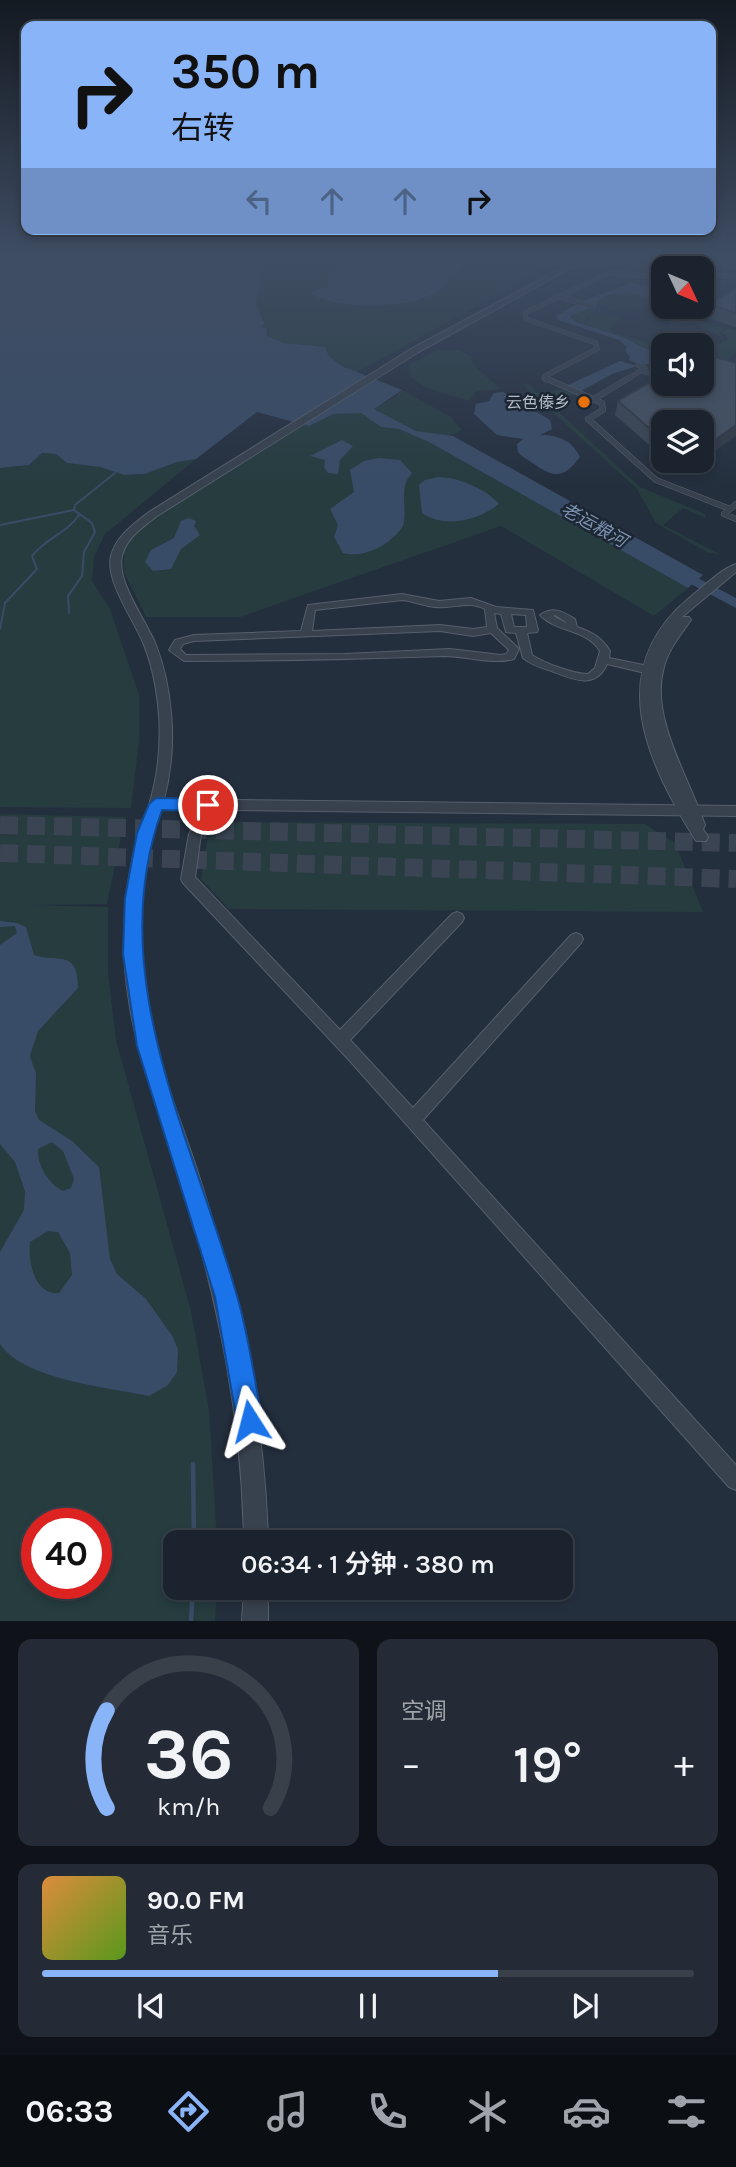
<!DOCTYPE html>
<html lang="zh">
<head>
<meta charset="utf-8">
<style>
  body { margin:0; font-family:Karla,"Noto Sans SC",sans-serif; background:#242b36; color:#f1f3f6; height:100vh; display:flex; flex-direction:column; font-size:26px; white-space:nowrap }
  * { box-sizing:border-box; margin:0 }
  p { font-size:23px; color:#a0a4aa }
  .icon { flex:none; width:38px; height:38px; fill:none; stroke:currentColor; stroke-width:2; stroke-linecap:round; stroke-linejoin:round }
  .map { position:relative; height:1621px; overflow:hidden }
  .drawer { display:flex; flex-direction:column; gap:18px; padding:18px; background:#0f1319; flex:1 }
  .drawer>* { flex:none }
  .guide { position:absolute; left:21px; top:21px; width:695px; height:214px; border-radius:14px; box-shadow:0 4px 10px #0003,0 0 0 2px #39404a; background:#8ab4f8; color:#111; overflow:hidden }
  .needle { width:46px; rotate:134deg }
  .controls { position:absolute; left:651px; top:256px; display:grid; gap:14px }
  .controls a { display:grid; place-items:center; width:63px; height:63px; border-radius:14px; background:#1b232e; box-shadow:0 4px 10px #0003,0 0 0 2px #39404a; font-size:35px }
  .speed { position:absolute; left:21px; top:1508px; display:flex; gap:14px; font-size:35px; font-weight:700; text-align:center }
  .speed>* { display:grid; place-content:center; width:91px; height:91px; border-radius:50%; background:#1b232e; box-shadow:0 4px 10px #0003,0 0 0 2px #39404a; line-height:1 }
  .speed .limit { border:10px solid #d22; background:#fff; color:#111 }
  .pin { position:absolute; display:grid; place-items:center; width:60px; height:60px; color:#fff; margin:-30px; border:4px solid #fff; border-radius:50%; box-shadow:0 2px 7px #0007 }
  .me { position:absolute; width:77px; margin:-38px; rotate:351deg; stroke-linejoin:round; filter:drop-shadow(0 0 5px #0008) }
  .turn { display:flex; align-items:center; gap:24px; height:147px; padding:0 35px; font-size:32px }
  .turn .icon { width:91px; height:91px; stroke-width:2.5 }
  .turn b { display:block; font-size:49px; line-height:60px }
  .lanes { display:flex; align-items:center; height:66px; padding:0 35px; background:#0003; justify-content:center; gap:35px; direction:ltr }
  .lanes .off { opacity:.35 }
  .big { font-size:52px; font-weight:600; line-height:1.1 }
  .drawer .tile { flex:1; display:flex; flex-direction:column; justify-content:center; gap:10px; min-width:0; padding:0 24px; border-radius:14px; background:#242b36 }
  .drawer .dial { align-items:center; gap:0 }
  .dial svg { height:182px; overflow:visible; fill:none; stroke:#39404a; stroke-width:7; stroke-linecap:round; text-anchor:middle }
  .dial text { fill:#f1f3f6; stroke:none }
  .song { display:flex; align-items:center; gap:21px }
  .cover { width:84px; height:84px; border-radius:10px; background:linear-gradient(135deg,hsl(30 70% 55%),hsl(90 70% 35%)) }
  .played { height:7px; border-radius:4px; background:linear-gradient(90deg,#8ab4f8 70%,#39404a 70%) }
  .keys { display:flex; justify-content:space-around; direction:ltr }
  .heat { display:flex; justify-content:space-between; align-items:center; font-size:38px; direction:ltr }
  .drawer .tiles { flex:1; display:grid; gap:18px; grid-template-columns:1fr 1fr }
  .tile:last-child { grid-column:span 2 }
  .trip { position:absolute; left:163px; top:1530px; width:410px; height:70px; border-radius:14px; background:#1b232e; box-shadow:0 4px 10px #0003,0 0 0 2px #39404a; font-weight:600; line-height:70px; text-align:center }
  .tabs { display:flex; height:112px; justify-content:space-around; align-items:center; background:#0b0e12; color:#a0a4aa }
  .tabs .icon { width:49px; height:49px }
  .tabs .on { color:#8ab4f8 }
  .tabs b { font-size:32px; color:#f1f3f6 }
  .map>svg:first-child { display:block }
  .green { fill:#263c3f; fill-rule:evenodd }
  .water { fill:#394c67; fill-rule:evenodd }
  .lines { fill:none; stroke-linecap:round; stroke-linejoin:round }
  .stream-far1 { stroke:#394c67; stroke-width:2 }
  .stream { stroke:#394c67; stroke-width:4.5 }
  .river { fill:#394c67; fill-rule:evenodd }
  .primary-tunnel { stroke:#3a4453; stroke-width:18; stroke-dasharray:18 9; stroke-linecap:butt }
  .pedestrian-far1-casing { stroke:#565f6c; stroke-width:5 }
  .pedestrian-casing { stroke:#565f6c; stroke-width:6 }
  .minor-casing { stroke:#565f6c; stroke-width:2 }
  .tertiary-casing { stroke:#565f6c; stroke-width:2 }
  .pedestrian-far1 { stroke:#38414e; stroke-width:4.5 }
  .pedestrian { stroke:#38414e; stroke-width:5 }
  .minor { fill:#38414e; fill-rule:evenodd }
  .tertiary { fill:#38414e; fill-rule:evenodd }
  .wall { fill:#3b4654 }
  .shaded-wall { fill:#303945 }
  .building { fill:#455162; stroke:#303945; stroke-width:2 }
  .route { fill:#1a73e8; stroke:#114b97; stroke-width:2 }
  .food-dot { fill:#e8710a; stroke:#1d2633; stroke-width:2.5 }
  .labels { text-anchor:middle; stroke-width:5; stroke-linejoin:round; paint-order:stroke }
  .far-poi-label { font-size:16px; fill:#b4bcc9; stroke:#1d2633; text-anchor:end }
  .far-water-label { font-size:18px; font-style:italic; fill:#7c92b1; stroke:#1d2633 }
</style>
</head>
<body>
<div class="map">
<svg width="736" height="1621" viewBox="0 0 736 1621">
  <rect width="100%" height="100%" fill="#242f3e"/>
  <!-- green -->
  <path class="green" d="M264,259H562L355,373L329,356L327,349L274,341L260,327L264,321L256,303Z
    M621,294H645L663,306H696C671,319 671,307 649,307C629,308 637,318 608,309L616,301L606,307L596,305L598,300Z
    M589,308L596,312L584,318L589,320V316L602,312L621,318L609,328L604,324L614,332L663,348V353L653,352L625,338L571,319H574L570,316Z
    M685,316L725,329L719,333L726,339L692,322L646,334L669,328L672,321Z
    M729,328L736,330V351L729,359L732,366L702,361V345H686L711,341L718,344L715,346L729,339L722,332Z
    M438,350H459L471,356L473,365L501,389L477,391L469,401L427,388L411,377L409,365Z
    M527,383L540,395L559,389L576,395H565L550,404L640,487L705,514L706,518L683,508L663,525L721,555L707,552L656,523L637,489L523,385Z
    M402,390L451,417L462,430C435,448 398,421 373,408L396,397Z
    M361,413L381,427L399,429L429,442L688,588L654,616L501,526L240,617H146L124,572V551L130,539L155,515L301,424L309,426L334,414Z
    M42,453L56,454L67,463L100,467L124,475L145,474L177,462L196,459L105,534L94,557L92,581L110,609L139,695V741L131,808L0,807V468L29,465Z
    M0,814L125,817L107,904L30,905L108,907V973L116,1040L191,1311L209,1410L217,1542H175V1587H217L215,1621H0ZM37,1524H96V1584H37Z
    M210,822L645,824L675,843L703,912L229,909L201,879Z"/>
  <!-- water -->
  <path class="water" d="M0,259H264L256,303L264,324L260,327L266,328L267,336L284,343L325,347L329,356L344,367L402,390L374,409L416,431L453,436L703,575L688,588L429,442L399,429L381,427L361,413L334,414L309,426L257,412L196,459L177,462L145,474L124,475L100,467L67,463L56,454L42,453L29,465L0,468Z
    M348,259H458L466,261C462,266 441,290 436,292C407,310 337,309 309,293L329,286L330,272Z
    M631,283L663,290V301C647,297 605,285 596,305L583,301Z
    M576,304L589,308L570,316L574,321L625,338L654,353H663V363L640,365L629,360L630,356L625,351L627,347L619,340L558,320L556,316Z
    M620,361L637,366L612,374L581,391L566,386Z
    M503,392L550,420L552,429L540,435C558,435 572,440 580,457C566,475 557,480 537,466C531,461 524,459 518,452L517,444L523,439L497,435L474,414L476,404L489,401L494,393Z
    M342,440L353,446L340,460L338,474L328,473L324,467L325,460L310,456Z
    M379,458L400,460L412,473C398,488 408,507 403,526C392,544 364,559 343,553L334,537L338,525L330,509L354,492L350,470L364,461Z
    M438,477C458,477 486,489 499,504C479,520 445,529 422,513L419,485L425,480Z
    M189,518L196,521L194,526L200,535L181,549L171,569L153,571L145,562L151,550L174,538L181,521Z
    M0,921L17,923L26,927L34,955C59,963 78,949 78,988L38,1031L30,1056L36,1074L35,1111L39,1120L72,1141L99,1167L110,1259L117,1274L146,1299L173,1337L178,1350L177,1372L168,1385L149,1396C108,1387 24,1380 0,1344V1252L24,1210L25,1191L15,1162L0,1144V945L17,933L15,926L0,927ZM52,1142L63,1151L74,1179L71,1188L63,1191C49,1184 37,1166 38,1149ZM48,1231L58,1232L70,1253L72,1275L59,1293C34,1295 28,1262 30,1242Z"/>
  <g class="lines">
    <!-- stream-far1 -->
    <path class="stream-far1" d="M0,525L74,510
      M69,613L68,596L82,576L84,552L95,532L92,523L74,510L75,505L115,473
      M0,629L5,603L37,569L32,556C45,539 67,533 79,515"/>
    <!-- stream -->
    <path class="stream" d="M193,1464L194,1542
      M191,1621L193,1587"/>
    <!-- river -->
    <path class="river" d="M675,566L736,598V608L670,573L668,570Z"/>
    <!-- primary-tunnel -->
    <path class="primary-tunnel" d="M0,825L736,843
      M0,853L736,879"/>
    <!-- pedestrian-far1 casing -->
    <g class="pedestrian-far1-casing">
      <path id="pedestrian-far1" d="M702,274L736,277
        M702,288L707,290
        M558,296L594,307
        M641,371L663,376
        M546,380L545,376L597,349L596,343L526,319L525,313L609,273L663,277
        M626,380L645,368L638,365"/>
    </g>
    <!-- pedestrian casing -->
    <g class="pedestrian-casing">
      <path id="pedestrian" d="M545,378L602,403L603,410L588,419L656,480L730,509
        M592,400L629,378
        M736,504L724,514L736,519"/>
    </g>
    <!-- minor casing -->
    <g class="minor-casing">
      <path id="minor" d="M689,259H705L736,264V268Z
        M402,594L439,601L471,598L496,607L533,610L538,630L537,632L527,633L532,655C544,663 573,674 588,674L595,668L600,651C587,629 557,633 540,615C553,606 562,611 575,619L577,627C592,632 601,637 610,651L609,658L658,668L663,672L658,676L607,664C596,689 574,680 554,672C543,668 533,666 523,658L516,633L506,632L501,614L494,613L497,628L519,649L514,659C490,665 468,656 444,656C357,659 271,661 184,661L169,650L175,640L194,635L301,631L308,605ZM402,600C413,601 424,606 435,607C453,609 468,600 485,609L487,627L473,629L440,625L312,631L315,610ZM511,614L526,615L527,627H514ZM555,615L566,622V623L553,616ZM440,631L473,636L491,633L509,650L506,654L501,655L450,649L345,654L186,655L180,649L183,644L194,641Z
        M156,799L736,806V816L156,809L150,804Z
        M195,829L199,831L201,834L195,877L340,1030L452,914L457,912L462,914L464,918L462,922L350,1040L413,1108L571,935L576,933L581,935L583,939L581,943L423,1120L736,1465V1490L729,1487L350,1061L183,883L181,879L189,834L191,831Z"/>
    </g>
    <!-- tertiary casing -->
    <g class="tertiary-casing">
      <path id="tertiary" d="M579,259H587L417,353L157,516C143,527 126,538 122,556C116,582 146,620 156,645C164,666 169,689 171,713C174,743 171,774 163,803C159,821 151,837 148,855C138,902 137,951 145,999C155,1061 181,1119 200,1179C238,1299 265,1415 268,1542H244C242,1414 218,1303 182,1182C164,1122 138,1063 129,1001C121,953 123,903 133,856C137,838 144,822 149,805C158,776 161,744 159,714C157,691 153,667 144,645C135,621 105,582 111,556C116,536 134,524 149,512L411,349Z
        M736,564V572L682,617H689L691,620C679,637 667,651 663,671C651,719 690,780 705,825L703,829L708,837L706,841H696C647,762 603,671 688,599C702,588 719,570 736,564Z
        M244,1587H268V1621H242Z"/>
    </g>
    <!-- pedestrian-far1 -->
    <use href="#pedestrian-far1" class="pedestrian-far1"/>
    <!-- pedestrian -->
    <use href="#pedestrian" class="pedestrian"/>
    <!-- minor -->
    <use href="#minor" class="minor"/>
    <!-- tertiary -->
    <use href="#tertiary" class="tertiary"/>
  </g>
  <!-- wall -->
  <path class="wall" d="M736,289V327L704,317L708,304Z
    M618,401L663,422V457L615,415Z
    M667,460H701L688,469Z"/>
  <!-- shaded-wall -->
  <path class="shaded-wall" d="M736,425V436L702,460V449Z
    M691,460H701L688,469Z"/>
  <!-- building -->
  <path class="building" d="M736,289V313L708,304Z
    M702,353L736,363V425L702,449V422H663V440L618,401L663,375V383H702Z"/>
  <!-- sky -->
  <linearGradient id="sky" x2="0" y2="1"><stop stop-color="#141a22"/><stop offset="0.53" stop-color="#3f4d63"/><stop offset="1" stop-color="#3f4d63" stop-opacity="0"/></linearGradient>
  <rect width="736" height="486" fill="url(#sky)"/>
  <!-- route -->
  <path class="route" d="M156,798L208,799L216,805L208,811L162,810C102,975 193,1139 237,1296C249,1336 254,1380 263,1421L259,1430L250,1434L241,1430L237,1421L215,1297L137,1046L123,954L125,898L137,833L149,804Z"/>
  <!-- markers -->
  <circle class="food-dot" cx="584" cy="402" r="7"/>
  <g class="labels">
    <!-- far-poi labels -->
    <g class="far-poi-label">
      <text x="570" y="408">云色傣乡</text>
    </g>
    <!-- far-water labels -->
    <g class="far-water-label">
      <text transform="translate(594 525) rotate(29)" y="6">老运粮河</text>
    </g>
  </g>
</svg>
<div class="controls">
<a><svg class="needle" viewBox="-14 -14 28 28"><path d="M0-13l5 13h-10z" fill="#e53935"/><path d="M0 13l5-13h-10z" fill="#a0a4aa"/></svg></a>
<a><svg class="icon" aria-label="sound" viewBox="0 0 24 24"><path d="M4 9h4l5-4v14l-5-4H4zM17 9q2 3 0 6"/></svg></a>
<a><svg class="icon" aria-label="layers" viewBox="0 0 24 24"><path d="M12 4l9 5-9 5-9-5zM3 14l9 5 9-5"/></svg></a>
</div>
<div class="speed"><div class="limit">40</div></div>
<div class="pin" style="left:208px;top:805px;background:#d93025"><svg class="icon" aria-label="arrive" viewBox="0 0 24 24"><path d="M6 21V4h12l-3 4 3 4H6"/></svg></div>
<svg class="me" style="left:250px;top:1421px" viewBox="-20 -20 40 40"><path d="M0-17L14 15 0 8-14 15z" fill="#1a73e8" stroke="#fff" stroke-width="4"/></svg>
<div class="trip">06:34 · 1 分钟 · 380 m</div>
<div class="guide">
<div class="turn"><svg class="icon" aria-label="right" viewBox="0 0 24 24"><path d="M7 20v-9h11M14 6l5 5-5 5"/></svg><div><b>350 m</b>右转</div></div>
<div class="lanes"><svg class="icon off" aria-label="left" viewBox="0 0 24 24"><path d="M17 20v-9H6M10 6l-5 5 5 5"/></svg><svg class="icon off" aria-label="ahead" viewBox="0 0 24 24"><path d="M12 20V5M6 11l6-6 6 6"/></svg><svg class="icon off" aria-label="ahead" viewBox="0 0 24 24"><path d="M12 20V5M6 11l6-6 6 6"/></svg><svg class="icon" aria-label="right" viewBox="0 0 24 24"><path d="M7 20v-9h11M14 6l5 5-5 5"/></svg></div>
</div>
</div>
<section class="drawer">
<div class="tiles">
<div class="tile dial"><svg viewBox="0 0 100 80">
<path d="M14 69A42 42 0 1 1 86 69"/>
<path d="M14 69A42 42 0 0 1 14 26" stroke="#8ab4f8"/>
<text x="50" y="56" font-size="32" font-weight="700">36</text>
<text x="50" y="72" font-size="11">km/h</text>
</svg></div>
<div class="tile"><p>空调</p>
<div class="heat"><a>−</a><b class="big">19°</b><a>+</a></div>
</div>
<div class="tile">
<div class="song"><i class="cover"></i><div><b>90.0 FM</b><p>音乐</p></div></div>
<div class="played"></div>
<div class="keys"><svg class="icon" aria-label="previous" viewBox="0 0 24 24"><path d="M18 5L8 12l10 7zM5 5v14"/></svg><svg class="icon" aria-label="pause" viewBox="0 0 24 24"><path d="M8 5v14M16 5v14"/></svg><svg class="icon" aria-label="next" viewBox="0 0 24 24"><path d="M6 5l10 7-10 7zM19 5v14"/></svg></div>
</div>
</div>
</section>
<nav class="tabs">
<b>06:33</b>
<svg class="icon on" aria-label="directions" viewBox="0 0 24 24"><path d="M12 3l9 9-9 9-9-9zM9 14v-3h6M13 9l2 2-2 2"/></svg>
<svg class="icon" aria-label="music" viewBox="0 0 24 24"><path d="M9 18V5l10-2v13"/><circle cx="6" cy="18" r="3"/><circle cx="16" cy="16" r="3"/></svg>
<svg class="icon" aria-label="phone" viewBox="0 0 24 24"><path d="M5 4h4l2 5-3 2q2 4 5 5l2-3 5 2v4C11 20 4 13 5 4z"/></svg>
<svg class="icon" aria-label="climate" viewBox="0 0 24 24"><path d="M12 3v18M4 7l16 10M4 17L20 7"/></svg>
<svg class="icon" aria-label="car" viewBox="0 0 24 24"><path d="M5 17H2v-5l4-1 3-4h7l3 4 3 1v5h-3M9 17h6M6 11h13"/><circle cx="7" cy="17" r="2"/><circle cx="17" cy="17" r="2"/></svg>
<svg class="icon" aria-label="filters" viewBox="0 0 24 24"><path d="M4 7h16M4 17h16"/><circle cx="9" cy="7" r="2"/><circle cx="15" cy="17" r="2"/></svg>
</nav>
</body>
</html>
